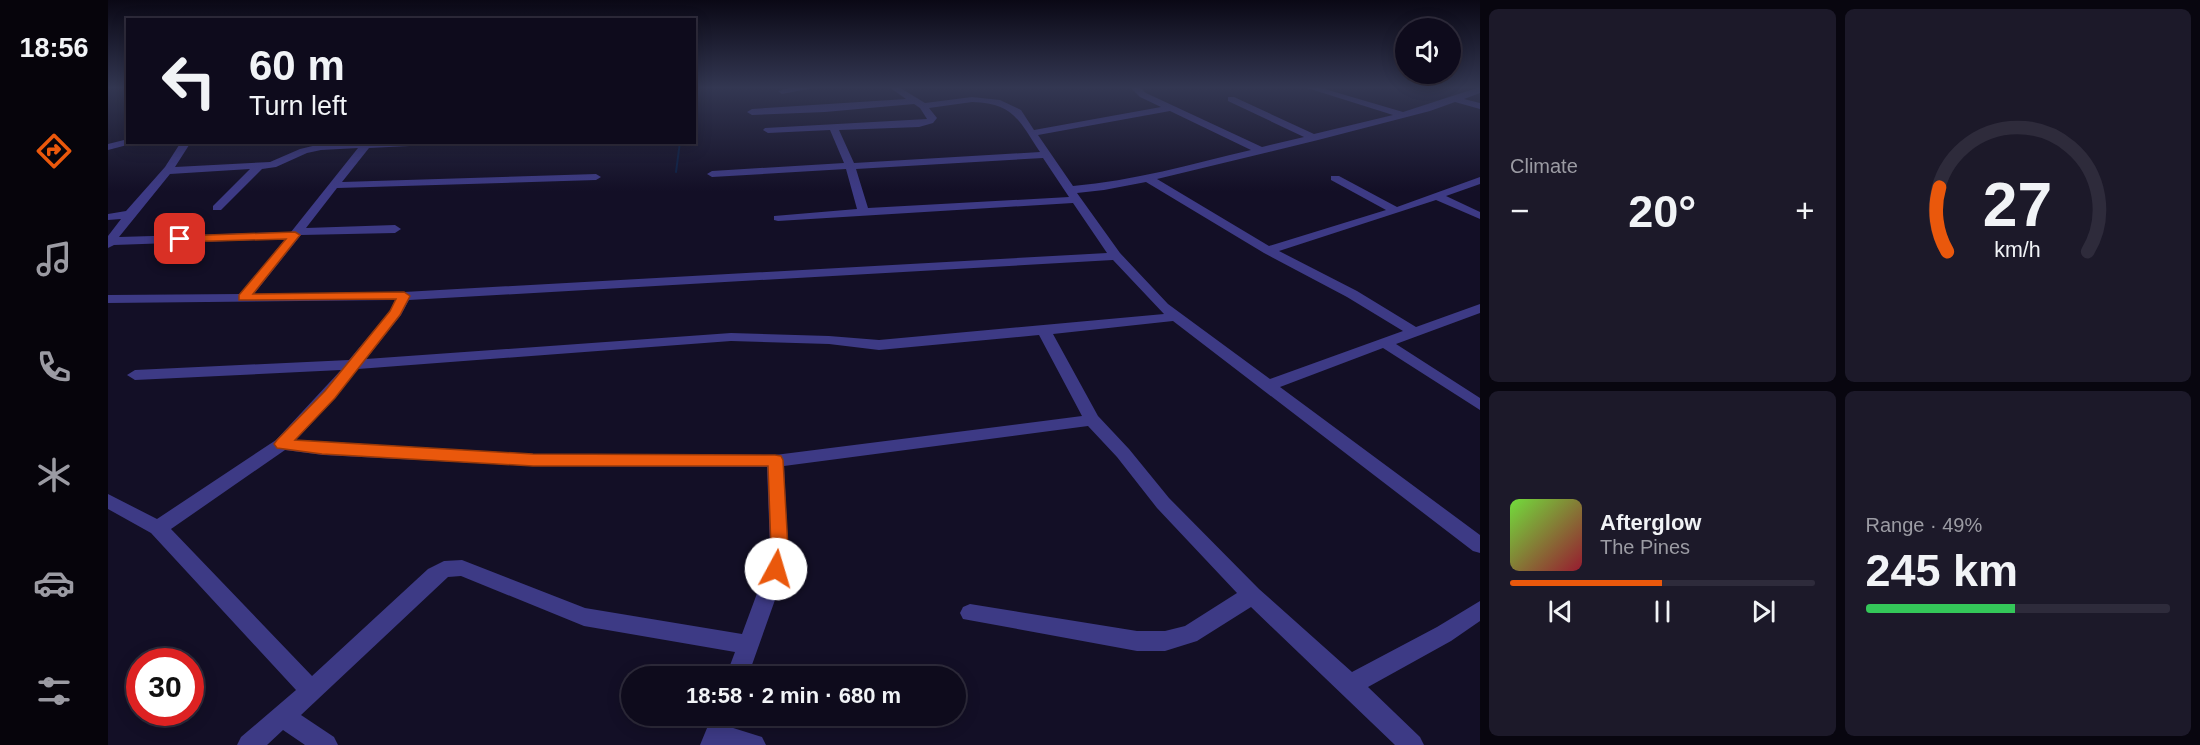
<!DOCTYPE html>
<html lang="en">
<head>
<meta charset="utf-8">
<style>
  body { margin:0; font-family:Helvetica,sans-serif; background:#1c1929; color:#f1f3f6; height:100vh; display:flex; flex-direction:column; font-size:22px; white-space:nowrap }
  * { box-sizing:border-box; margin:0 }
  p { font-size:20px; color:#9b9ba3 }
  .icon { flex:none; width:33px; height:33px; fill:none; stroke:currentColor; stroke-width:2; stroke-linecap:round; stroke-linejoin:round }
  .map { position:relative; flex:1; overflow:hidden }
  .details { display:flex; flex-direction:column; gap:9px; padding:9px; background:#08060f; width:720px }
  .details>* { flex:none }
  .hud { position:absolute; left:18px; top:18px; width:570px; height:126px; border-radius:0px; box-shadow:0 3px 15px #0003,0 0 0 2px #2e2b3b; background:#0e0b1c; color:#f1f3f6; overflow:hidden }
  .controls { position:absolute; left:1287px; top:18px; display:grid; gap:12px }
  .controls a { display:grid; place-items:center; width:66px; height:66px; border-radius:50%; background:#0e0b1c; box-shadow:0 3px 15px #0003,0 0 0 2px #2e2b3b; font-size:30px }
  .speed { position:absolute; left:18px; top:648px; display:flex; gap:12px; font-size:30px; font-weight:700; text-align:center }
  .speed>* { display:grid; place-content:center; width:78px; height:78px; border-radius:50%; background:#0e0b1c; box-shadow:0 3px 15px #0003,0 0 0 2px #2e2b3b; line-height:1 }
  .speed .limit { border:9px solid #d22; background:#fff; color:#111 }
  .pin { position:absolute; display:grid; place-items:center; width:51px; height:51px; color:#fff; margin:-26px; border-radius:12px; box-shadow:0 3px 9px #0006 }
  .me { position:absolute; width:66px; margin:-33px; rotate:6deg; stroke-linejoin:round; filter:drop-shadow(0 0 4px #0008) }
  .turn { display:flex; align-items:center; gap:21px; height:126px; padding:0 24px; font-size:27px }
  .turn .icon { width:78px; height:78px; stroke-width:2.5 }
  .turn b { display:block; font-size:42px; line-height:51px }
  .big { font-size:45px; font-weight:800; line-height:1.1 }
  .details .tile { flex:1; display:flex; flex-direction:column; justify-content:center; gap:9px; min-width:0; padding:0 21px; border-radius:9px; background:#1c1929 }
  .details .dial { align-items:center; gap:0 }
  .dial svg { height:156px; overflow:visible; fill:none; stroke:#2e2b3b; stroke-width:7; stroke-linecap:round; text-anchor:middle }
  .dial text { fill:#f1f3f6; stroke:none }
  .song { display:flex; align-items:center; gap:18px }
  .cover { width:72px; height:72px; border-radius:9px; background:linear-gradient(135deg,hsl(100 70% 55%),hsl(350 70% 35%)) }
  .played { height:6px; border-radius:3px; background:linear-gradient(90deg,#ea580c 50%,#2e2b3b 50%) }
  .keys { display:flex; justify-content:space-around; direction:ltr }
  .heat { display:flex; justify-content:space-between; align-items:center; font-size:33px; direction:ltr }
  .charge { height:9px; border-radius:4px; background:linear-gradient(90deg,#34c759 49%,#2e2b3b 0) }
  .details .tiles { flex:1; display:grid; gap:9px; grid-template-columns:repeat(2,1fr) }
  .trip { position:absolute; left:513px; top:666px; width:345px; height:60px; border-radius:30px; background:#0e0b1c; box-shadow:0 3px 15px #0003,0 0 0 2px #2e2b3b; font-weight:800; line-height:60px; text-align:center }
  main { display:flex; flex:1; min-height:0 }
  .tabs { display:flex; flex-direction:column; width:108px; justify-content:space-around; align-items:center; background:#06040b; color:#9b9ba3 }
  .tabs .icon { width:42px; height:42px }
  .tabs .selected { color:#ea580c }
  .tabs b { font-size:27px; color:#f1f3f6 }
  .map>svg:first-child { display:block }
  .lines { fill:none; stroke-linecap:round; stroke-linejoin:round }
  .stream { stroke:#0a1f44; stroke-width:2 }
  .minor { fill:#3d3a85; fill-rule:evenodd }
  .route { fill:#ea580c; stroke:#983908; stroke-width:1.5 }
</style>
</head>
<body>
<main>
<nav class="tabs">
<b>18:56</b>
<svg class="icon selected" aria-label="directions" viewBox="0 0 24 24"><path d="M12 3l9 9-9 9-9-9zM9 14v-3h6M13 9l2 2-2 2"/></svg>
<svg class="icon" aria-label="music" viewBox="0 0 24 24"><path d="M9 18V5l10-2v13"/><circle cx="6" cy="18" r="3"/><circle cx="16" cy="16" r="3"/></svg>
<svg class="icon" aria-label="phone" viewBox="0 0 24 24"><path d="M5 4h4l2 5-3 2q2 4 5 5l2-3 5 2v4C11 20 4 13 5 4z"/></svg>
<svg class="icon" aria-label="climate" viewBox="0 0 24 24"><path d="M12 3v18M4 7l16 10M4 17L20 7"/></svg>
<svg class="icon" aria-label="car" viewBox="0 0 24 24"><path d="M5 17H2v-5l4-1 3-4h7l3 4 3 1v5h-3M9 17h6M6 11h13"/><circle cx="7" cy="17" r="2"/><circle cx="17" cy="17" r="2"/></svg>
<svg class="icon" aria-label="filters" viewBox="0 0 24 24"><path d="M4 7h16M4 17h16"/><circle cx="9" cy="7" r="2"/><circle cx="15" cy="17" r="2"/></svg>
</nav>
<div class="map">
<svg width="1372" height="745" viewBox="0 0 1372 745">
  <rect width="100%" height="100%" fill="#130f26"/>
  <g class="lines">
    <!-- stream -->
    <path class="stream" d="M568,172L572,142"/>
    <!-- minor -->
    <path class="minor" d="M684,87H710L674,94L670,91Z
      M781,87H791L817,103L864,97L892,100L913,110L926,130L1053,107L1032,97L1022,87H1031L1038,93L1154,147L1196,137L1120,101V97H1126L1206,134L1285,115L1196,87H1210L1295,112L1372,87V93L1356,99L1372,103V109L1347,102L1322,111L1210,140L1049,179L1161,246L1278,210L1223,180V176H1231L1289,207L1372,177V184L1338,196L1372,212V219L1328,200L1171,251L1249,291L1308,327L1372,304V313L1288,344L1372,398V410L1275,348L1172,387L1372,535V553L1365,551L1065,321L945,334L990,416L1021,449L1061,498L1151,589L1244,672L1329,627L1372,601V621L1343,641L1260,687L1312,737L1316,745H1287L1143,607L1089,641L1057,651H1029L855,619L852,613L855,607L862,604L1029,631H1057L1077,626L1129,593L1049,508L1009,457L980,426L676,466L680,548L678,569L640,676H618L627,652L476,626L353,576L340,577L193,715L226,737L230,745H197L175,730L159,745H129L133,737L188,690L43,533L0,509V494L49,519L168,440L233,370L27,380L19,375L27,370L241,360L282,311L287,300L0,303V295L133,294L177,239L6,245L0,248V236L13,219L0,220V214L18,211L57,167L73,142H83L67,167L162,162L192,149L213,144L327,142L322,145L261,148L234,182L488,174L493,177L488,180L229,188L198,228L287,225L293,229L287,233L193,235L146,294L296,292L999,253L965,203L670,221L666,220V216L749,209L738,169L604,177L599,174L604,171L736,163L722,130L660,133L655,130L657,128L819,119L812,108L806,104L717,112L644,115L639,112L644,109L798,99ZM864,102C906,103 911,121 932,152L746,163L731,130L811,127L825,123L829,118L821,108ZM1062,111L1143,150C1084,164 1025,181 965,186L930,135ZM250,148L183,232L11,237L62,174L142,169L105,206V210H113L154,169L168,167L199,153L213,150ZM935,158L961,197L760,208L748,169ZM1038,182L1156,253L1239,297L1295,331L1162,379L1060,304L1012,253L969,193L996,190ZM1005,260L1056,314L771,340L721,336L623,333L258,359L293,315L301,300ZM931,335L974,416L667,455L425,454L188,440L227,398L250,369L623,341L721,344L771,350ZM177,450L215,455L425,466L659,467L662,548L658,569L634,634L477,608L354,560L336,561L320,569L204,676L63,529Z
      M20,139V142H25L23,144L0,150V144Z
      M604,716H626L622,727L654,737L658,745H592Z"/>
  </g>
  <!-- sky -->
  <linearGradient id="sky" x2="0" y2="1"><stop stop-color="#0a0815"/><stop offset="0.46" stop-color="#333752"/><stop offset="1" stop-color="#333752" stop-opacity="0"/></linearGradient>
  <rect width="1372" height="191" fill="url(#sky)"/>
  <!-- route -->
  <path class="route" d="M187,232L192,235L145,294L296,292L302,296L292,315L227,398L187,440L425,454L667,455L673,456L675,460L680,548L674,575L668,577L661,575L659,569L663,548L660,466H425L214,454L169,448L166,444L169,440L217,391L282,311L288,299L131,300V295L178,239L72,242L66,239L72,236Z"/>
</svg>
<div class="controls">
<a><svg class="icon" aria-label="sound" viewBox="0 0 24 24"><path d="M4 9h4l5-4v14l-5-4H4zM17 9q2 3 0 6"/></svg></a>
</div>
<div class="speed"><div class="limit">30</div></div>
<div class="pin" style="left:72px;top:239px;background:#d93025"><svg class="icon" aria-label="arrive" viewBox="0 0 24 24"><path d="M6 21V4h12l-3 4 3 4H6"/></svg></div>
<svg class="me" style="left:668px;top:569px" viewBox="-20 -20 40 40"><circle r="19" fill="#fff"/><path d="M0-13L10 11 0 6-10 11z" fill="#ea580c"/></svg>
<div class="trip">18:58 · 2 min · 680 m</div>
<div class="hud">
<div class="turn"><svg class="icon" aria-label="left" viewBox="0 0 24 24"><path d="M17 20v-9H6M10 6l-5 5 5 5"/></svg><div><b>60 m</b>Turn left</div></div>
</div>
</div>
<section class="details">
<div class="tiles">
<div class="tile"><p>Climate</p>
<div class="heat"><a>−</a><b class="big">20°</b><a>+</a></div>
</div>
<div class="tile dial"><svg viewBox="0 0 100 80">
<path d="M14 69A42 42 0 1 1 86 69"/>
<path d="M14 69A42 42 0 0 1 10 36" stroke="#ea580c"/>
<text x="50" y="56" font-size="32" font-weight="700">27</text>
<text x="50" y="72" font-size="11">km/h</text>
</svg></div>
<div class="tile">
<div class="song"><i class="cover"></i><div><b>Afterglow</b><p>The Pines</p></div></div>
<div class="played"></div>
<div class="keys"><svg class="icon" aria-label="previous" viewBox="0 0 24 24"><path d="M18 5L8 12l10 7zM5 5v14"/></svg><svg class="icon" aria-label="pause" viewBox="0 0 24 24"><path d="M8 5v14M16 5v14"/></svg><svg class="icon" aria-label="next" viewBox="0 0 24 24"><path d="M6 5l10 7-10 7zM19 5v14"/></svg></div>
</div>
<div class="tile"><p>Range · 49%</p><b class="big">245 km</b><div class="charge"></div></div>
</div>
</section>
</main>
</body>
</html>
